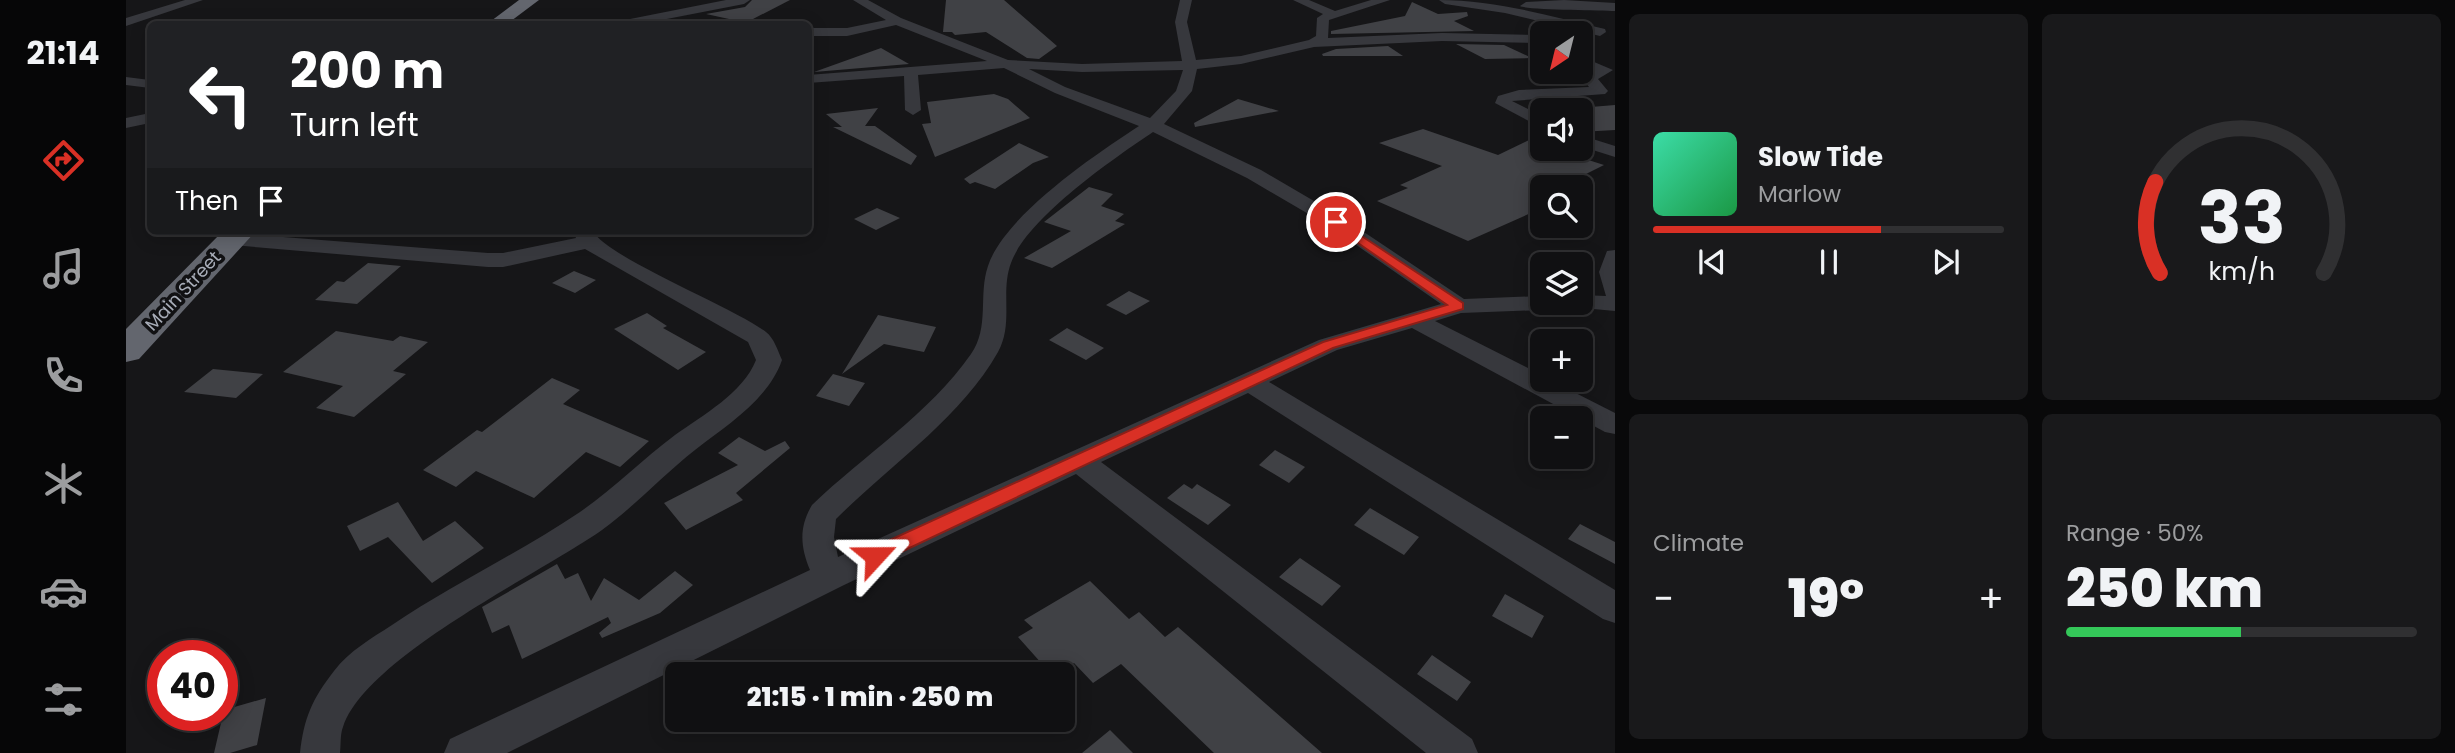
<!DOCTYPE html>
<html lang="en">
<head>
<meta charset="utf-8">
<style>
  body { margin:0; font-family:Poppins,sans-serif; background:#19191b; color:#f1f3f6; height:100vh; display:flex; flex-direction:column; font-size:26px; white-space:nowrap }
  * { box-sizing:border-box; margin:0 }
  p { font-size:23px; color:#9c9d9f }
  .icon { flex:none; width:38px; height:38px; fill:none; stroke:currentColor; stroke-width:2; stroke-linecap:round; stroke-linejoin:round }
  .map { position:relative; flex:1; overflow:hidden }
  .details { display:flex; flex-direction:column; gap:14px; padding:14px; background:#09090a; width:840px }
  .details>* { flex:none }
  .top-card { position:absolute; left:21px; top:21px; width:665px; height:214px; border-radius:10px; box-shadow:0 4px 18px #0003,0 0 0 2px #303032; background:#202124; color:#fff; overflow:hidden }
  .needle { width:46px; rotate:215deg }
  .controls { position:absolute; left:1404px; top:21px; display:grid; gap:14px }
  .controls a { display:grid; place-items:center; width:63px; height:63px; border-radius:10px; background:#101012; box-shadow:0 4px 18px #0003,0 0 0 2px #303032; font-size:35px }
  .speed { position:absolute; left:21px; top:640px; display:flex; gap:14px; font-size:35px; font-weight:700; text-align:center }
  .speed>* { display:grid; place-content:center; width:91px; height:91px; border-radius:50%; background:#101012; box-shadow:0 4px 18px #0003,0 0 0 2px #303032; line-height:1 }
  .speed .limit { border:10px solid #d22; background:#fff; color:#111 }
  .pin { position:absolute; display:grid; place-items:center; width:60px; height:60px; color:#fff; margin:-30px; border:4px solid #fff; border-radius:50%; box-shadow:0 2px 7px #0007 }
  .me { position:absolute; width:77px; margin:-38px; rotate:66deg; stroke-linejoin:round; filter:drop-shadow(0 0 5px #0008) }
  .turn { display:flex; align-items:center; gap:24px; height:147px; padding:0 28px; font-size:32px }
  .turn .icon { width:91px; height:91px; stroke-width:2.5 }
  .turn b { display:block; font-size:49px; line-height:60px }
  .then { display:flex; align-items:center; height:66px; padding:0 28px; background:#0003; gap:14px; font-size:26px }
  .big { font-size:52px; font-weight:800; line-height:1.1 }
  .details .widget { flex:1; display:flex; flex-direction:column; justify-content:center; gap:10px; min-width:0; padding:0 24px; border-radius:10px; background:#19191b }
  .details .dial { align-items:center; gap:0 }
  .dial svg { height:182px; overflow:visible; fill:none; stroke:#303032; stroke-width:7; stroke-linecap:round; text-anchor:middle }
  .dial text { fill:#f1f3f6; stroke:none }
  .song { display:flex; align-items:center; gap:21px }
  .cover { width:84px; height:84px; border-radius:10px; background:linear-gradient(135deg,hsl(160 70% 55%),hsl(140 70% 35%)) }
  .played { height:7px; border-radius:4px; background:linear-gradient(90deg,#d93025 65%,#303032 65%) }
  .keys { display:flex; justify-content:space-around; direction:ltr }
  .heat { display:flex; justify-content:space-between; align-items:center; font-size:38px; direction:ltr }
  .charge { height:10px; border-radius:5px; background:linear-gradient(90deg,#34c759 50%,#303032 0) }
  .details .tiles { flex:1; display:grid; gap:14px; grid-template-columns:repeat(2,1fr) }
  .trip { position:absolute; left:539px; top:662px; width:410px; height:70px; border-radius:10px; background:#101012; box-shadow:0 4px 18px #0003,0 0 0 2px #303032; font-weight:800; line-height:70px; text-align:center }
  main { display:flex; flex:1; min-height:0 }
  .dock { display:flex; flex-direction:column; width:126px; justify-content:space-around; align-items:center; background:#060607; color:#9c9d9f }
  .dock .icon { width:49px; height:49px }
  .dock .selected { color:#d93025 }
  .dock b { font-size:32px; color:#f1f3f6 }
  .map>svg:first-child { display:block }
  .building { fill:#404145 }
  .lines { fill:none; stroke-linecap:round; stroke-linejoin:round }
  .minor { fill:#37383d; fill-rule:evenodd }
  .highway { fill:#63666e; fill-rule:evenodd }
  .route { fill:#d93025; stroke:#8d1f18; stroke-width:2 }
  .labels { text-anchor:middle; stroke-width:7; stroke-linejoin:round; paint-order:stroke }
  .street-label { font-size:18px; fill:#a8adb8; stroke:#111113 }
</style>
</head>
<body>
<main>
<nav class="dock">
<b>21:14</b>
<svg class="icon selected" aria-label="directions" viewBox="0 0 24 24"><path d="M12 3l9 9-9 9-9-9zM9 14v-3h6M13 9l2 2-2 2"/></svg>
<svg class="icon" aria-label="music" viewBox="0 0 24 24"><path d="M9 18V5l10-2v13"/><circle cx="6" cy="18" r="3"/><circle cx="16" cy="16" r="3"/></svg>
<svg class="icon" aria-label="phone" viewBox="0 0 24 24"><path d="M5 4h4l2 5-3 2q2 4 5 5l2-3 5 2v4C11 20 4 13 5 4z"/></svg>
<svg class="icon" aria-label="climate" viewBox="0 0 24 24"><path d="M12 3v18M4 7l16 10M4 17L20 7"/></svg>
<svg class="icon" aria-label="car" viewBox="0 0 24 24"><path d="M5 17H2v-5l4-1 3-4h7l3 4 3 1v5h-3M9 17h6M6 11h13"/><circle cx="7" cy="17" r="2"/><circle cx="17" cy="17" r="2"/></svg>
<svg class="icon" aria-label="filters" viewBox="0 0 24 24"><path d="M4 7h16M4 17h16"/><circle cx="9" cy="7" r="2"/><circle cx="15" cy="17" r="2"/></svg>
</nav>
<div class="map">
<svg width="1489" height="753" viewBox="0 0 1489 753">
  <rect width="100%" height="100%" fill="#161618"/>
  <!-- building -->
  <path class="building" d="M626,0H664L627,19L625,24H601L603,19L580,14L619,7Z
    M820,0H878L931,46L913,59L901,58L860,32L829,35L826,32H817Z
    M1286,2L1312,14L1341,12L1342,16L1328,21L1348,31L1205,34V31L1279,16Z
    M1330,44L1378,45L1406,58L1359,59Z
    M1262,46L1277,56H1197L1196,54L1210,49Z
    M755,48L783,64L688,72Z
    M868,94L882,99L904,118L809,157L796,124L805,123L801,102Z
    M1112,99L1153,111L1069,127L1068,123Z
    M1489,105V130L1454,132V110H1428Z
    M752,108L739,126H749L791,156L785,165L707,127H716L700,114Z
    M1297,129L1372,155L1403,140L1416,145V149H1428L1478,165L1442,183L1416,173V208L1342,241L1251,201L1282,188L1274,185L1316,166L1253,143Z
    M893,143L923,157L907,163L869,189L849,182L844,184L838,179Z
    M963,187L987,194L975,206L998,214L989,221L999,224L926,268L898,258L945,231L918,222Z
    M751,208L774,218L750,230L728,219Z
    M242,263L275,266L231,304L189,300L211,281L218,282Z
    M448,271L470,280L449,293L426,283Z
    M1003,291L1024,301L1000,315L980,305Z
    M521,313L541,326L537,328L580,352L552,370L488,329Z
    M752,315L810,327L798,352L758,344L716,374Z
    M941,328L978,348L960,360L923,340Z
    M210,331L267,341L274,336L302,342L267,371L280,374L228,417L190,408L217,386L157,372Z
    M87,369L137,374L110,398L58,392Z
    M707,374L739,383L723,406L690,396Z
    M426,378L454,390L437,404L523,441L494,467L460,452L408,498L350,471L330,487L297,470L351,430L356,432Z
    M613,437L639,451L659,441L664,448L610,493L617,500L560,530L538,503L612,465L592,453Z
    M1149,450L1179,467L1163,483L1133,465Z
    M1058,484L1066,489L1071,484L1105,505L1082,525L1041,498Z
    M272,502L297,541L329,521L358,548L306,583L262,537L234,551L221,526Z
    M1244,508L1293,537L1278,555L1228,525Z
    M1454,524L1489,542V564L1442,539Z
    M1174,558L1215,586L1196,606L1153,577Z
    M431,564L439,579L452,573L465,601L478,578L513,600L549,571L567,585L534,613L476,638L473,633L485,623L482,617L396,659L383,625L366,633L356,607Z
    M964,581L1003,619L1013,612L1039,637L1052,627L1196,753H1088L995,664L967,683L948,663L931,674H925L892,637L907,628L898,620Z
    M1379,594L1418,616L1406,638L1366,616Z
    M1306,655L1345,682L1331,701L1291,674Z
    M140,698L131,745L104,753H88L98,710Z
    M984,730L1007,753H956Z"/>
  <g class="lines">
    <!-- minor -->
    <path class="minor" d="M59,0H77L0,26V18Z
      M600,0H624L618,4L515,24H493L499,20Z
      M727,0H742L775,18L882,60L956,64L1056,61L1049,22L1054,0H1066L1061,22L1070,60L1115,56L1183,40L1190,36L1191,18L1197,14L1167,0H1183L1209,11L1245,0H1264L1203,20L1202,38L1316,33L1416,35V43L1316,41L1188,47L1115,64L1071,69L1066,91L1038,124L1135,170L1217,218L1338,299L1416,296V303H1428L1424,308L1416,310L1335,313L1309,321L1416,375V380H1424L1489,413V434L1479,432L1286,328L1211,350L1143,382L1489,590V623L1477,619L1122,393L975,462L1346,739L1352,753H1300L950,474L716,586L381,753H318L324,739L684,570C674,546 673,527 686,505C738,455 803,414 845,354C864,327 852,295 862,266C878,216 970,154 1013,126L929,93L878,68L792,75L795,110L787,115L779,110L778,76L682,83V75L861,61L770,25L721,36H682V28H721L760,20ZM903,69L956,72L1057,70L1050,91L1024,118L939,87ZM1027,132L1121,178L1203,226L1315,304L1193,340L712,557L708,537L710,519C764,465 834,419 872,352C888,323 874,292 885,263C901,218 987,159 1027,132Z
      M1313,0C1370,0 1424,16 1479,29L1480,32L1474,36L1379,13L1319,4Z
      M1438,0L1489,3V11C1474,10 1400,10 1394,6L1400,2Z
      M1454,56L1487,70L1472,79L1482,91L1479,94L1386,101L1416,116V128L1369,103L1372,96L1393,90L1463,87L1456,78L1468,70L1454,65Z
      M0,77L24,80V88L0,85Z
      M24,113V123L0,128V118Z
      M1454,135L1489,146V157L1454,146Z
      M447,231H467C480,257 609,308 640,332C648,338 652,351 656,360C642,400 601,425 569,450C537,475 509,506 476,530C413,574 240,657 217,727C214,734 215,745 214,753H174C178,718 186,699 208,671C223,651 246,638 266,625C327,584 393,553 454,512C487,489 517,459 549,435C577,415 617,393 630,360L622,342L459,249L377,267H362L106,245L99,243L96,239L99,235L106,233L362,253H377L450,238Z
      M1489,250V311L1446,307L1443,303H1454V295L1480,296L1473,272L1481,251Z"/>
    <!-- highway -->
    <path class="highway" d="M393,0H413L381,24H361Z
      M97,231H130L13,359L0,362V329Z"/>
  </g>
  <!-- route -->
  <path class="route" d="M1210,219L1337,303V309L1207,348L756,561L749,564L742,561L739,556L742,550L1197,342L1321,305L1206,225V220Z"/>
  <g class="labels">
    <!-- street labels -->
    <g class="street-label">
      <text transform="translate(57 291) rotate(-47)" y="6">Main Street</text>
    </g>
  </g>
</svg>
<div class="controls">
<a><svg class="needle" viewBox="-14 -14 28 28"><path d="M0-13l5 13h-10z" fill="#e53935"/><path d="M0 13l5-13h-10z" fill="#9c9d9f"/></svg></a>
<a><svg class="icon" aria-label="sound" viewBox="0 0 24 24"><path d="M4 9h4l5-4v14l-5-4H4zM17 9q2 3 0 6"/></svg></a>
<a><svg class="icon" aria-label="search" viewBox="0 0 24 24"><circle cx="10" cy="10" r="6"/><path d="M15 15l6 6"/></svg></a>
<a><svg class="icon" aria-label="layers" viewBox="0 0 24 24"><path d="M12 4l9 5-9 5-9-5zM3 14l9 5 9-5"/></svg></a>
<a>+</a>
<a>−</a>
</div>
<div class="speed"><div class="limit">40</div></div>
<div class="pin" style="left:1210px;top:222px;background:#d93025"><svg class="icon" aria-label="arrive" viewBox="0 0 24 24"><path d="M6 21V4h12l-3 4 3 4H6"/></svg></div>
<svg class="me" style="left:749px;top:556px" viewBox="-20 -20 40 40"><path d="M0-17L14 15 0 8-14 15z" fill="#d93025" stroke="#fff" stroke-width="4"/></svg>
<div class="trip">21:15 · 1 min · 250 m</div>
<div class="top-card">
<div class="turn"><svg class="icon" aria-label="left" viewBox="0 0 24 24"><path d="M17 20v-9H6M10 6l-5 5 5 5"/></svg><div><b>200 m</b>Turn left</div></div>
<div class="then">Then<svg class="icon" aria-label="arrive" viewBox="0 0 24 24"><path d="M6 21V4h12l-3 4 3 4H6"/></svg></div>
</div>
</div>
<section class="details">
<div class="tiles">
<div class="widget">
<div class="song"><i class="cover"></i><div><b>Slow Tide</b><p>Marlow</p></div></div>
<div class="played"></div>
<div class="keys"><svg class="icon" aria-label="previous" viewBox="0 0 24 24"><path d="M18 5L8 12l10 7zM5 5v14"/></svg><svg class="icon" aria-label="pause" viewBox="0 0 24 24"><path d="M8 5v14M16 5v14"/></svg><svg class="icon" aria-label="next" viewBox="0 0 24 24"><path d="M6 5l10 7-10 7zM19 5v14"/></svg></div>
</div>
<div class="widget dial"><svg viewBox="0 0 100 80">
<path d="M14 69A42 42 0 1 1 86 69"/>
<path d="M14 69A42 42 0 0 1 12 29" stroke="#d93025"/>
<text x="50" y="56" font-size="32" font-weight="700">33</text>
<text x="50" y="72" font-size="11">km/h</text>
</svg></div>
<div class="widget"><p>Climate</p>
<div class="heat"><a>−</a><b class="big">19°</b><a>+</a></div>
</div>
<div class="widget"><p>Range · 50%</p><b class="big">250 km</b><div class="charge"></div></div>
</div>
</section>
</main>
</body>
</html>
